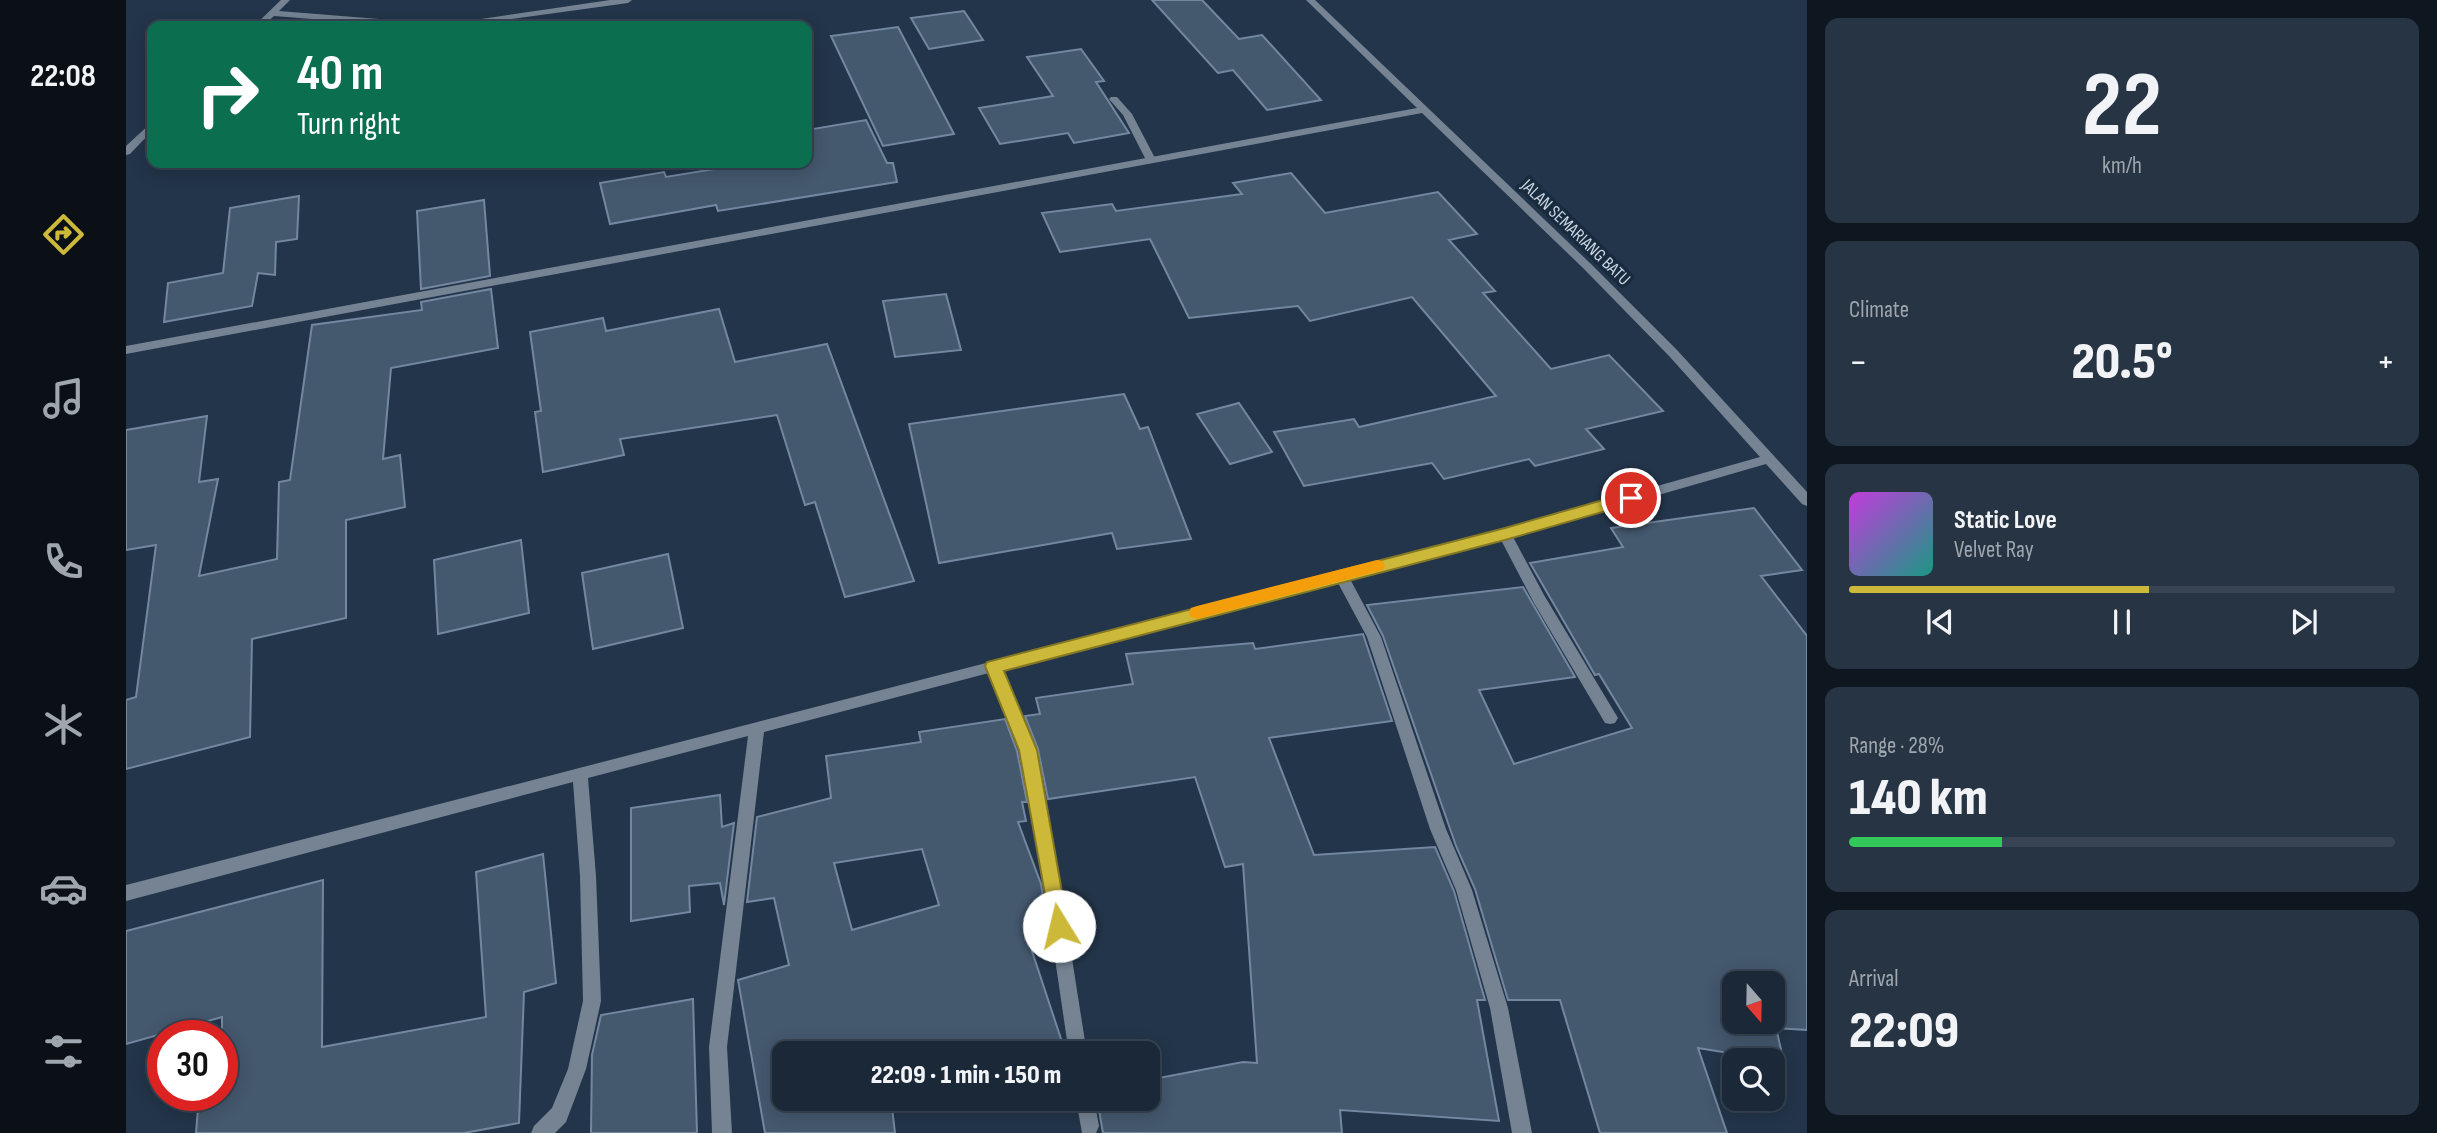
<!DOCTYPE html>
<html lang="en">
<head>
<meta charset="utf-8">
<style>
  body { margin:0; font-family:"Sofia Sans Condensed",sans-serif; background:#273443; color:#f1f3f6; height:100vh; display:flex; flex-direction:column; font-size:26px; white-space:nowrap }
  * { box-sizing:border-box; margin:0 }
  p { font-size:23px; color:#9fa6ae }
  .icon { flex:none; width:38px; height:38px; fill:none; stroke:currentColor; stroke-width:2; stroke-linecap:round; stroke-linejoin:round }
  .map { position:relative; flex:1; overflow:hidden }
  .details { display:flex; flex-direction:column; gap:18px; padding:18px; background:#0e161f; width:630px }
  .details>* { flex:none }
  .guide { position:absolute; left:21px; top:21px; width:665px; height:147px; border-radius:14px; box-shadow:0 4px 18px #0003,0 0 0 2px #384453; background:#0b6e4f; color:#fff; overflow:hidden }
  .needle { width:46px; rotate:160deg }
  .fabs { position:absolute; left:1596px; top:971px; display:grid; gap:14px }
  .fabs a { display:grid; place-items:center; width:63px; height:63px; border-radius:14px; background:#1a2838; box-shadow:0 4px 18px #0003,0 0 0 2px #384453; font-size:35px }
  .speed { position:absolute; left:21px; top:1020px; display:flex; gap:14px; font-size:35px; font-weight:700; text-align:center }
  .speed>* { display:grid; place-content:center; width:91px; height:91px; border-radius:50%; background:#1a2838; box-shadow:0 4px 18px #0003,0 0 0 2px #384453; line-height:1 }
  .speed .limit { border:10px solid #d22; background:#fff; color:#111 }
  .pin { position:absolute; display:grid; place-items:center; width:60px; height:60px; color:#fff; margin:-30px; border:4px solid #fff; border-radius:50%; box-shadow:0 2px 7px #0007 }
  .me { position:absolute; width:77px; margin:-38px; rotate:351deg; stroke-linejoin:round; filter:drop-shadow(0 0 5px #0008) }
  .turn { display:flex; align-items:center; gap:24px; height:147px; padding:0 35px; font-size:32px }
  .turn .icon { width:91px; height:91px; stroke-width:2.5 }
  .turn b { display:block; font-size:49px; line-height:60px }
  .big { font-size:52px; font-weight:800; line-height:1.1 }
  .details .card { flex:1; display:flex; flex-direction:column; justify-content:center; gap:10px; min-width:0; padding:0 24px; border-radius:14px; background:#273443 }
  .details .dial { align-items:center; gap:0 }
  .dial b { font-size:91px; line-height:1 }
  .song { display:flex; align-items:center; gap:21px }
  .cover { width:84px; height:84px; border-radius:10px; background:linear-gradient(135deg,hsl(290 70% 55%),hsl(170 70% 35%)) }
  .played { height:7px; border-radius:4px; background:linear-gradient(90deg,#ccb939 55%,#384453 55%) }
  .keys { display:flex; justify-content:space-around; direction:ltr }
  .heat { display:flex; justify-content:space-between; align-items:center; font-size:38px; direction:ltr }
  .charge { height:10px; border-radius:5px; background:linear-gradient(90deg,#34c759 28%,#384453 0) }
  .trip { position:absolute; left:646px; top:1041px; width:388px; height:70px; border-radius:14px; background:#1a2838; box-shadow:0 4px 18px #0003,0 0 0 2px #384453; font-weight:800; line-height:70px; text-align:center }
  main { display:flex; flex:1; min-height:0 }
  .menu { display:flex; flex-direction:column; width:126px; justify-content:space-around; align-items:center; background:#0a1016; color:#9fa6ae }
  .menu .icon { width:49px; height:49px }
  .menu .current { color:#ccb939 }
  .menu b { font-size:32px; color:#f1f3f6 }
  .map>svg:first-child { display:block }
  .building { fill:#44586e; stroke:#7388a0; stroke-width:2; fill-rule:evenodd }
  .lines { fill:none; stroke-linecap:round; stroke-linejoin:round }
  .lane { fill:#758393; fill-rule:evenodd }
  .street { fill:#758393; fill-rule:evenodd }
  .route { fill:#ccb939; stroke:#857825; stroke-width:2 }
  .slow { fill:#f59e0b }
  .labels { text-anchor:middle; stroke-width:7; stroke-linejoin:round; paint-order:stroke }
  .far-street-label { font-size:18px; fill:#cad6e3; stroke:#192b3f }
</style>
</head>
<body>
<main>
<nav class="menu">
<b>22:08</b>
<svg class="icon current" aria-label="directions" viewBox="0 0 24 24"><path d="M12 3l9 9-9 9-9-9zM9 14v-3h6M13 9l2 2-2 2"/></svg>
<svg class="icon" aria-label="music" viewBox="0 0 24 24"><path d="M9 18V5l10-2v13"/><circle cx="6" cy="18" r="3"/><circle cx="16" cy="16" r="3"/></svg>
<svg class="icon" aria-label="phone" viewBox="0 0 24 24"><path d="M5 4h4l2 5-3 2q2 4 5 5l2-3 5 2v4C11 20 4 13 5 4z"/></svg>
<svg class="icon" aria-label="climate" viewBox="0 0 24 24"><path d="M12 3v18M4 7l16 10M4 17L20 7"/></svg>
<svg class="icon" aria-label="car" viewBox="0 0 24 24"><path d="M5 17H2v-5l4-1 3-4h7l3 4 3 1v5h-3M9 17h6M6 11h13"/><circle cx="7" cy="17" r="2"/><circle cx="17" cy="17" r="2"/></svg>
<svg class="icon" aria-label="filters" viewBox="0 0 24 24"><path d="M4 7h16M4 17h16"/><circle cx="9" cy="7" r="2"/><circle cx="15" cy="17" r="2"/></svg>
</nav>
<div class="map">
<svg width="1681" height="1133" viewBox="0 0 1681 1133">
  <rect width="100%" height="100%" fill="#23354a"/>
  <!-- building -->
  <path class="building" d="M1026,0H1076L1113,39L1136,35L1195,100L1141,110L1107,70L1092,73Z
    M838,11L857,40L803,49L785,18Z
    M772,27L828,134L757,146L705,36Z
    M955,49L978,81L970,82L1003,133L948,143L942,133L874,144L853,108L927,96L901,57Z
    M740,120L761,163H767L771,182L592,211L590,205L484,224L474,183L538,172L540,177L625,163H681V130Z
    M1165,173L1199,213L1312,192L1351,234L1323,240L1369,291L1357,293L1425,369L1483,355L1537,411L1460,429L1478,449L1409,466L1403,459L1318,479L1306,463L1178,486L1148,432L1228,419L1233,427L1370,396L1286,297L1184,321L1172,306L1063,318L1024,239L934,252L916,213L986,204L990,211L1116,194L1107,183Z
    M173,196L171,239L150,242L149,275L132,273L126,306L38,322L42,283L97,273L104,208Z
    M358,200L364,276L295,289L291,211Z
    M365,289L372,348L265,368L257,459L274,455L279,507L220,520V618L126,639L124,737L0,769V700L10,697L30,545L0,550V430L81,416L73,482L92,479L73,576L151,559L153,482L164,480L186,325L296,310L295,302Z
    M820,294L835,350L769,357L757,301Z
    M593,309L609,362L701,344L788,581L719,597L689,502L679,505L651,415L494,439L498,455L417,472L409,412L415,411L404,332L477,318L480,331Z
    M998,394L1014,429L1022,427L1065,539L991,549L986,533L813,563L783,424Z
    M1113,403L1146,452L1104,464L1071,414Z
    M1628,508L1676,570L1635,576L1681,636V1030L1650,1028L1658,1062L1572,1048L1601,1133H1474L1434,1000H1382L1349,889L1330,846L1257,636L1241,605L1397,587L1449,677L1353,690L1388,764L1506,728L1473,674L1469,675L1404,563L1497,547L1485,528ZM1608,984H1647V1022H1608Z
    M395,540L403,613L312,634L308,560Z
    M542,554L557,628L467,649L456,573Z
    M1237,634L1266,721L1143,738L1188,855L1309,847L1328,891L1359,1000H1351L1373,1121L1214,1110L1216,1133H977L971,1099H1022V1080L1117,1062L1131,1063L1117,864L1099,867L1069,777L922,799L912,749L899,716L914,714L910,698L1007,684L1000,654L1127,643L1129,649Z
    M879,719L891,751L901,802H896L900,821L892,822L915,884L923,933L902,939L940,1054H658V1099H765L769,1133H639L612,980L663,965L648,898L621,902L631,817L705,798L700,756L795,742L793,732ZM796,849L813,905L726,930L708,863Z
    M594,795L596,827L608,823L598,905L594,883L563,886L564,912L505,921V808Z
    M417,854L430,983L398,992L393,1123L338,1133H70L73,1096H96V1017L0,1044V931L197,880L196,1047L360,1017L350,872Z
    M567,999L571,1133H465L466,1055L475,1015Z"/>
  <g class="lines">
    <!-- lane -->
    <path class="lane" d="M985,97H991L1006,114L1030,160L1029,162L1020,160L997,115L983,99Z"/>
    <!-- street -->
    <path class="street" d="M155,0H164L153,11L303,23L355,19L484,0H506L502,3L335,26H274L148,16L137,26H128Z
      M1180,0H1189L1465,264L1551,350L1681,492V506L1676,504L1640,464L1387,537L1418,595L1489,713L1492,718L1489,723L1484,724L1479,723L1408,603L1375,540L1224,579L1255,637L1320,829L1346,890L1382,1008L1406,1133H1386L1364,1008L1330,890L1304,829L1241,637L1212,583L877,670L910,750L929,850L961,1054H943L913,850L894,750L863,673L638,732L601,1047L606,1133H586L583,1047L622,736L462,778L470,876L475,1001L460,1069L440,1122L429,1133H405L408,1126L426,1108L442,1069L457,1001L454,876L447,782L0,901V885L1379,529L1634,457L1543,356L1457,268L1296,113L0,354V346L1291,108Z
      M26,122V131L4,154L0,155V146Z
      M950,1099H968L973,1126L970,1133H956Z"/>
  </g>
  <!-- route -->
  <path class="route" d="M1505,492L1511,494L1513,498L1511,502L1379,540L878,671L911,750L942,926L940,933L933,936L926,933L893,750L859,666L861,662L1379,528Z"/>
  <!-- slow -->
  <path class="slow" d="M1251,560L1257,561L1259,566L1257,570L1071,619L1065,617L1063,613L1065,608L1071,606Z"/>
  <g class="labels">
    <!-- far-street labels -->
    <g class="far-street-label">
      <text transform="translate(1450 232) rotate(44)" y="6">JALAN SEMARIANG BATU</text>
    </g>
  </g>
</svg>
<div class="fabs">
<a><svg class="needle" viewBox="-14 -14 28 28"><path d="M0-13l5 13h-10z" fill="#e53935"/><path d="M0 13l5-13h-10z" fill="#9fa6ae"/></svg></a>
<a><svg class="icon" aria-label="search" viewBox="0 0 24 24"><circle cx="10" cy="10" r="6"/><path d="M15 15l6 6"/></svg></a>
</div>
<div class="speed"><div class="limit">30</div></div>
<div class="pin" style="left:1505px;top:498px;background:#d93025"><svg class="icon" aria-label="arrive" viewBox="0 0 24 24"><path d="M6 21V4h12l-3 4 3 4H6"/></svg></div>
<svg class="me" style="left:933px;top:926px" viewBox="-20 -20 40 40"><circle r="19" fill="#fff"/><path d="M0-13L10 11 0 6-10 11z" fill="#ccb939"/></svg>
<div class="trip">22:09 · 1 min · 150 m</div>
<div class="guide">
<div class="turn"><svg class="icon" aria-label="right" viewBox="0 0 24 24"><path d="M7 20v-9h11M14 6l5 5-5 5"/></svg><div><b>40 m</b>Turn right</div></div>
</div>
</div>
<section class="details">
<div class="card dial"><b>22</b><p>km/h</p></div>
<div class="card"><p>Climate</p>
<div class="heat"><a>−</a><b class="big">20.5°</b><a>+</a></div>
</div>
<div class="card">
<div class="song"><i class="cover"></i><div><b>Static Love</b><p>Velvet Ray</p></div></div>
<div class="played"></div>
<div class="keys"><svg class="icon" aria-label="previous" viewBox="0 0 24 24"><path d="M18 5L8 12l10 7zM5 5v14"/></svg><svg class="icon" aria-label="pause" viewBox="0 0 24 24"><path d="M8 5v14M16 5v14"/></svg><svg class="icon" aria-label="next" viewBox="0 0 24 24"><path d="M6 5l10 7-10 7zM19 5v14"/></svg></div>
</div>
<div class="card"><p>Range · 28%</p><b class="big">140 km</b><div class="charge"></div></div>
<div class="card"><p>Arrival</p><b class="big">22:09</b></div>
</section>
</main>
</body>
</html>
